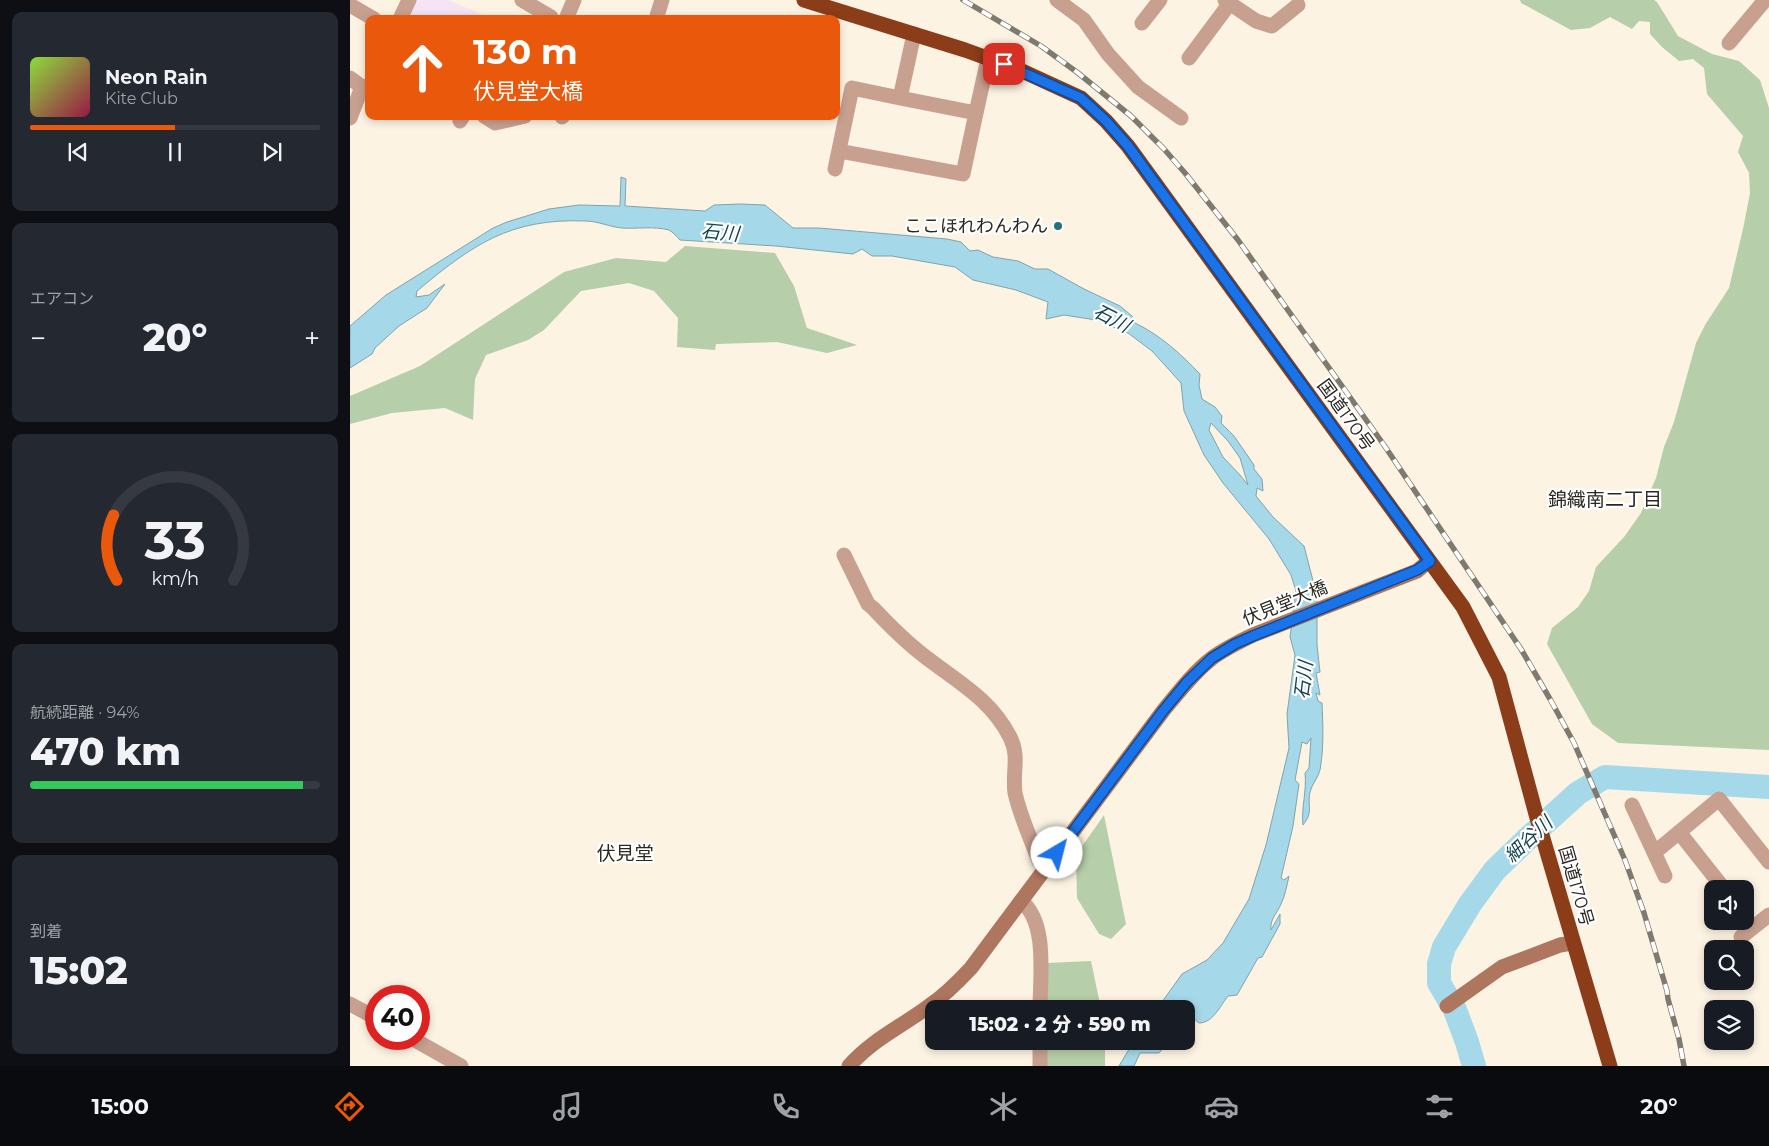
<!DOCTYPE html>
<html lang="ja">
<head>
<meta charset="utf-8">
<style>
  body { margin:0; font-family:Montserrat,"Noto Sans JP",sans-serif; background:#242831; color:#f1f3f6; height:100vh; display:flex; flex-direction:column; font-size:19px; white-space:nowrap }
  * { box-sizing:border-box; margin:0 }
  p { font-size:16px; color:#9ea1a6 }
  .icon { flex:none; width:28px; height:28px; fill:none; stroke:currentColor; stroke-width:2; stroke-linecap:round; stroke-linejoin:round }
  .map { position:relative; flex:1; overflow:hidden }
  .panel { display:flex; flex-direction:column; gap:12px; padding:12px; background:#0d0f14; width:350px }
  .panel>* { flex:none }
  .top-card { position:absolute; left:15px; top:15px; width:475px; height:105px; border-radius:10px; box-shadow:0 2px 8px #0003; background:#ea580c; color:#fff; overflow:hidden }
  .controls { position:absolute; left:1354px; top:880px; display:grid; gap:10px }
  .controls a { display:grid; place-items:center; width:50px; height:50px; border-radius:10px; background:#171b24; box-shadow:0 2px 8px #0003; font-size:25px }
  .speed { position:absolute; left:15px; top:985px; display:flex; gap:10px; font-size:25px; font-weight:700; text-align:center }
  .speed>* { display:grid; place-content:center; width:65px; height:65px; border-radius:50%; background:#171b24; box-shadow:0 2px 8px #0003; line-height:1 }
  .speed .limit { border:8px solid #d22; background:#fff; color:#111 }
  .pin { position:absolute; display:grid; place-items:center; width:42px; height:42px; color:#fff; margin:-21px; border-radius:10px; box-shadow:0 2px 8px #0006 }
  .me { position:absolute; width:55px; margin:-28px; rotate:37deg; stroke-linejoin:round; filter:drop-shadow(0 0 4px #0008) }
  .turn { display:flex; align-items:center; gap:18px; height:105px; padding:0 25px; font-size:22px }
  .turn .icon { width:65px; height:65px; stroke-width:2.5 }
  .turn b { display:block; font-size:35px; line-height:42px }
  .big { font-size:38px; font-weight:800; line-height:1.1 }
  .panel .card { flex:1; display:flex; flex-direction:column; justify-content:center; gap:8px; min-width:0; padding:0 18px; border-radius:10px; background:#242831 }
  .panel .dial { align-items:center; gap:0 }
  .dial svg { height:130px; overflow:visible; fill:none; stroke:#363941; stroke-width:7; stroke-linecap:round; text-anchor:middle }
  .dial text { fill:#f1f3f6; stroke:none }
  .song { display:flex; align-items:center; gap:15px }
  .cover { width:60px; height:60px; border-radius:8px; background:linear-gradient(135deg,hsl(90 70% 55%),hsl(340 70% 35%)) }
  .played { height:5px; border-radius:2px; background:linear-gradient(90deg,#ea580c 50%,#363941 50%) }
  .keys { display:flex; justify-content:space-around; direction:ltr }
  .heat { display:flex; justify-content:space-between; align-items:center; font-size:28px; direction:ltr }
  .charge { height:8px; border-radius:4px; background:linear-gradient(90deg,#34c759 94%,#363941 0) }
  .trip { position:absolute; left:575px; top:1000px; width:270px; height:50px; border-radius:10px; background:#171b24; box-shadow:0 2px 8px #0003; font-weight:800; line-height:50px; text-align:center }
  .tabs { display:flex; height:80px; justify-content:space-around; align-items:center; background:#090b0e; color:#9ea1a6 }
  .tabs .icon { width:35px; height:35px }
  .tabs .current { color:#ea580c }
  .tabs b { font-size:22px; color:#f1f3f6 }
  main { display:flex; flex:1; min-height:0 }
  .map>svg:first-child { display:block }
  .education { fill:#f4e4f6 }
  .forest { fill:#b6cea9 }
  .water { fill:#a5d8e8; stroke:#80a3ad; fill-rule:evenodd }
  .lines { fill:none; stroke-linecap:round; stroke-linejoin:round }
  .river { stroke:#a5d8e8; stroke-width:24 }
  .street { stroke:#c8a090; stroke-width:15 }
  .secondary { stroke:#af765f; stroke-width:15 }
  .highway { stroke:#8b3c19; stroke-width:15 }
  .rail-casing { stroke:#7f7a70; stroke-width:5.5 }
  .rail { stroke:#fff; stroke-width:4; stroke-dasharray:11; stroke-linecap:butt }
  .route-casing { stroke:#114b97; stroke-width:12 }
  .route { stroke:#1a73e8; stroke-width:9 }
  .poi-dot { fill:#277178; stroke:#fff; stroke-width:2 }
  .labels { text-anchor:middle; stroke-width:4.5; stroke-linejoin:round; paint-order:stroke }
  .poi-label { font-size:18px; fill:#2b2822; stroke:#fff; text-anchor:end }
  .street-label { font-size:18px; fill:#2b2822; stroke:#fff }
  .water-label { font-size:19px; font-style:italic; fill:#174450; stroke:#fff }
  .neighbourhood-label { font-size:19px; fill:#2b2822; stroke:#fff }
</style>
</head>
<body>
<main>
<section class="panel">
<div class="card">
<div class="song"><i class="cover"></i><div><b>Neon Rain</b><p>Kite Club</p></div></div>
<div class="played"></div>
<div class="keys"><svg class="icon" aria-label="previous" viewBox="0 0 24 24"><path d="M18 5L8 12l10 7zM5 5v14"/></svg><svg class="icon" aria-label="pause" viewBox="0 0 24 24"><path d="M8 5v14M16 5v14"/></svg><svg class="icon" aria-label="next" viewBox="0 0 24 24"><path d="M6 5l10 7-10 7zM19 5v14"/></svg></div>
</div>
<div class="card"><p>エアコン</p>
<div class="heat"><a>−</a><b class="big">20°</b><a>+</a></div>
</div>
<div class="card dial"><svg viewBox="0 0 100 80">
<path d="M14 69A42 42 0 1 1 86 69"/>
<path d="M14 69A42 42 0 0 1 12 29" stroke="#ea580c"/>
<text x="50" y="56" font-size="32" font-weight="700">33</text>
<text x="50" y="72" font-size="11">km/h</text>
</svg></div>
<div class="card"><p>航続距離 · 94%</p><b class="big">470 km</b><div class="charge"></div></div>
<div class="card"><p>到着</p><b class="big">15:02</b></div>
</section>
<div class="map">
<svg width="1419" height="1066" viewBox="0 0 1419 1066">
  <rect width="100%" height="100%" fill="#fcf3e3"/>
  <!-- education -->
  <path class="education" d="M65,0H98L143,19H56Z"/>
  <!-- forest -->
  <path class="forest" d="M1170,0H1304L1307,2L1328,36L1362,54L1389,61L1410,80L1419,108V750L1268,743L1242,724L1197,644L1202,628L1228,607L1239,591L1246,567L1274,537L1291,513L1306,478L1314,447L1324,422L1346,343L1355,325L1379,288L1393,229L1400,193L1399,173L1388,152L1393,136L1357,94L1354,68L1343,59L1329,61L1312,47L1300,34V22L1289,21L1282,29L1260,17L1240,28L1221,30L1171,3Z
    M335,246L425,253L444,286L457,328L507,345L477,353L427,342L366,344L365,350L327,347L328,318L304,291L279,283L231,291L194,330L178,340L136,355L125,379L123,420L95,408L42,413L0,424V396L70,366L214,272L266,258L316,262Z
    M754,815L776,924L761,939L749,934L727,898L726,855Z
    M741,961L751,1009H696L697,963Z
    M695,1041H755V1066H695Z"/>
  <!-- water -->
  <path class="water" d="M271,177L276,179L275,206L355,211L364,205L390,204L415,205L443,228H469L597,239L611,242L620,251L628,250L643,257L668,261L685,269H698L734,289L770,306L782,316L785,323C810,335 831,354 850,374L849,385L852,399L865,407L872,416L871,423L884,436L904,465V469L912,479L913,491L907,488L906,496L923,517L954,546L967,596V645L970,672L966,673L970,695L966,693L968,701L972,703C973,725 974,748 970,770C968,778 962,784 960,792C957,807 964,811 953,825C951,808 957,791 955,773L959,768L961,738L957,744L952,742L945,780L949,784L943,826L931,878L934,880L939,876C937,885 935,896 931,904C927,914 920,918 921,930L930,914V924L912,957L908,958L887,995L878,996C870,1006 863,1023 849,1023L843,1018L836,1025V1009H807L832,974L857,960L873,943L899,899L916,845L939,748L937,714L945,655L940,637L946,591L941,575L919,539L873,483L854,455L834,411L831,383L802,351L778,333L746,320L714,315L696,319L698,302L666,290L623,280L605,267L542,256H522L512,249L503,254L426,246L330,240C327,237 323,232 319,230C304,226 287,229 272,228C260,227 248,221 235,221C160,218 122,245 67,291L66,297L79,295L95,284L77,308L49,326L25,348L22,354L0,368V326L36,295L143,228L157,222L199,209L229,205L270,206ZM861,423L878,441L890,458L898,485L890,475L873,457L859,430Z
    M784,1041H820L809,1053H790L784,1066H769Z"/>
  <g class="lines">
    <!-- river -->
    <path class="river" d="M1124,1066L1117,1042L1105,1010L1089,983V964L1094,947L1120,904L1145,870L1176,840L1228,793L1255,777L1419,787"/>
    <!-- street -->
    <path class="street" d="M172,0L201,17L199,19
      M707,0L734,20L758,54L788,87L831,118
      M875,0L906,21L922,26L948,5
      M0,5L24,19
      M50,19L59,0
      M216,19L224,0
      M306,19L312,0
      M792,23L810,0
      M1379,43L1415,0
      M839,58L880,3
      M0,78L12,87L19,86
      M626,113L638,59
      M134,116L145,123L175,116
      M212,117L213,116
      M0,118L12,87
      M110,121L113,116
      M489,151L613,174L626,113L550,98
      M485,169L502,88L550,98L564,34
      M494,555L518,604L523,608C538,624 555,641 573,655C606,681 640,698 660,737C670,757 662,772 665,793C670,816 681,839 689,861L697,867
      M1282,805L1315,876
      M1329,832L1374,889
      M1304,853L1369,799L1419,862
      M671,901C698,922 690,977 690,1009
      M1391,937L1419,915
      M0,1004L26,1018
      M63,1039L111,1066
      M690,1066V1041"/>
    <!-- secondary -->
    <path class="secondary" d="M1097,1006L1152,967L1210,945L1222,943
      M499,1066C523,1039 551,1027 579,1006C595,995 608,982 621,968L813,711C828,693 843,673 861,659C874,649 889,642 903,635L1067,571L1079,561"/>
    <!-- highway -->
    <path class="highway" d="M454,0L615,50L670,70L731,98L756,121L778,146L1113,607L1149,677L1187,818L1260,1066"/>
    <!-- rail casing -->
    <g class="rail-casing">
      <path id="rail" d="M613,0L691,46L728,73L781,116L814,149L835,173L888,240L1034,445L1171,649L1200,699L1224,743L1275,860L1294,913L1317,991L1318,999L1329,1039L1334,1066"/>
    </g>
    <!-- rail -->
    <use href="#rail" class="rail"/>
  </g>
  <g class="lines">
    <!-- route casing -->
    <g class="route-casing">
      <path id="route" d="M654,64L731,98L756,121L778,146L1080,561L1067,570L903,636L885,644L862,658L837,682L813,711L707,853"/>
    </g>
    <!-- route -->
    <use href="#route" class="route"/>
  </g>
  <!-- markers -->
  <circle class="poi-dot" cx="708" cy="226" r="5"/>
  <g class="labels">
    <!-- poi labels -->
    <g class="poi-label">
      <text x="698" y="232">ここほれわんわん</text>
    </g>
    <!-- street labels -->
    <g class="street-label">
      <text transform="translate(996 415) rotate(54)" y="6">国道170号</text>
      <text transform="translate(935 603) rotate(-22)" y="6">伏見堂大橋</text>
      <text transform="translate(1226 886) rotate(74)" y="6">国道170号</text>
    </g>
    <!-- water labels -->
    <g class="water-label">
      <text transform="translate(370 232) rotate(5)" y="7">石川</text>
      <text transform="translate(762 318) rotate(27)" y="7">石川</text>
      <text transform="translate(953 680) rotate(-83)" y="7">石川</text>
      <text transform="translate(1178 839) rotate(-43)" y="7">細谷川</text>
    </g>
    <!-- neighbourhood labels -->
    <g class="neighbourhood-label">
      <text x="1255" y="506">錦織南二丁目</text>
      <text x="275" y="860">伏見堂</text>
    </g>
  </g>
</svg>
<div class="controls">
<a><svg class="icon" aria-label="sound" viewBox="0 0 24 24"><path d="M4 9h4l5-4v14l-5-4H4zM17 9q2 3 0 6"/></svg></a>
<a><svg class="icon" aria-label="search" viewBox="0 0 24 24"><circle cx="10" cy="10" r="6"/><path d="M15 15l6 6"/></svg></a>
<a><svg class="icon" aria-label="layers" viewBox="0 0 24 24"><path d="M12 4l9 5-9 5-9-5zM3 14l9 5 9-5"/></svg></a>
</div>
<div class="speed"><div class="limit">40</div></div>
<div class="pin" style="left:654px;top:64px;background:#d93025"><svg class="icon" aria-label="arrive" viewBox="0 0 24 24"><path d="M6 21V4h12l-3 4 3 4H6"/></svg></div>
<svg class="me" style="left:707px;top:853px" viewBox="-20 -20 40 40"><circle r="19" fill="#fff"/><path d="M0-13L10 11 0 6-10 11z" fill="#1a73e8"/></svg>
<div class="trip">15:02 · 2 分 · 590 m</div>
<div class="top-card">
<div class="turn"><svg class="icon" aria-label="ahead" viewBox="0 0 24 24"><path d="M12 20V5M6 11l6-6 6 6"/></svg><div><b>130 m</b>伏見堂大橋</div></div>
</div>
</div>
</main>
<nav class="tabs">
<b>15:00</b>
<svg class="icon current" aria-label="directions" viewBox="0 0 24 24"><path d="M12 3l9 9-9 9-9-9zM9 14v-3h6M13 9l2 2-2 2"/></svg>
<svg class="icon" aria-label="music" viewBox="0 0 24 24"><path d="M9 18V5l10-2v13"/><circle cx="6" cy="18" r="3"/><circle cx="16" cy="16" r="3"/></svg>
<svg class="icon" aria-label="phone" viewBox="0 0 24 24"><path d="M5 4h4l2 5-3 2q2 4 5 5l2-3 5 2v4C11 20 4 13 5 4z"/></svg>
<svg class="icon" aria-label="climate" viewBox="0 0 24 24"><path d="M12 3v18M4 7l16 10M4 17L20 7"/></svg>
<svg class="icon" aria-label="car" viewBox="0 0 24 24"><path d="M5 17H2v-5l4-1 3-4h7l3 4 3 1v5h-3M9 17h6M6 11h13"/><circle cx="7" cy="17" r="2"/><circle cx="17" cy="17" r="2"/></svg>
<svg class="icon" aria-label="filters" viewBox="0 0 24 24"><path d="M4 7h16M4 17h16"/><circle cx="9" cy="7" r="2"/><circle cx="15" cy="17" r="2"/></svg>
<b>20°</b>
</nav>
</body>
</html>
